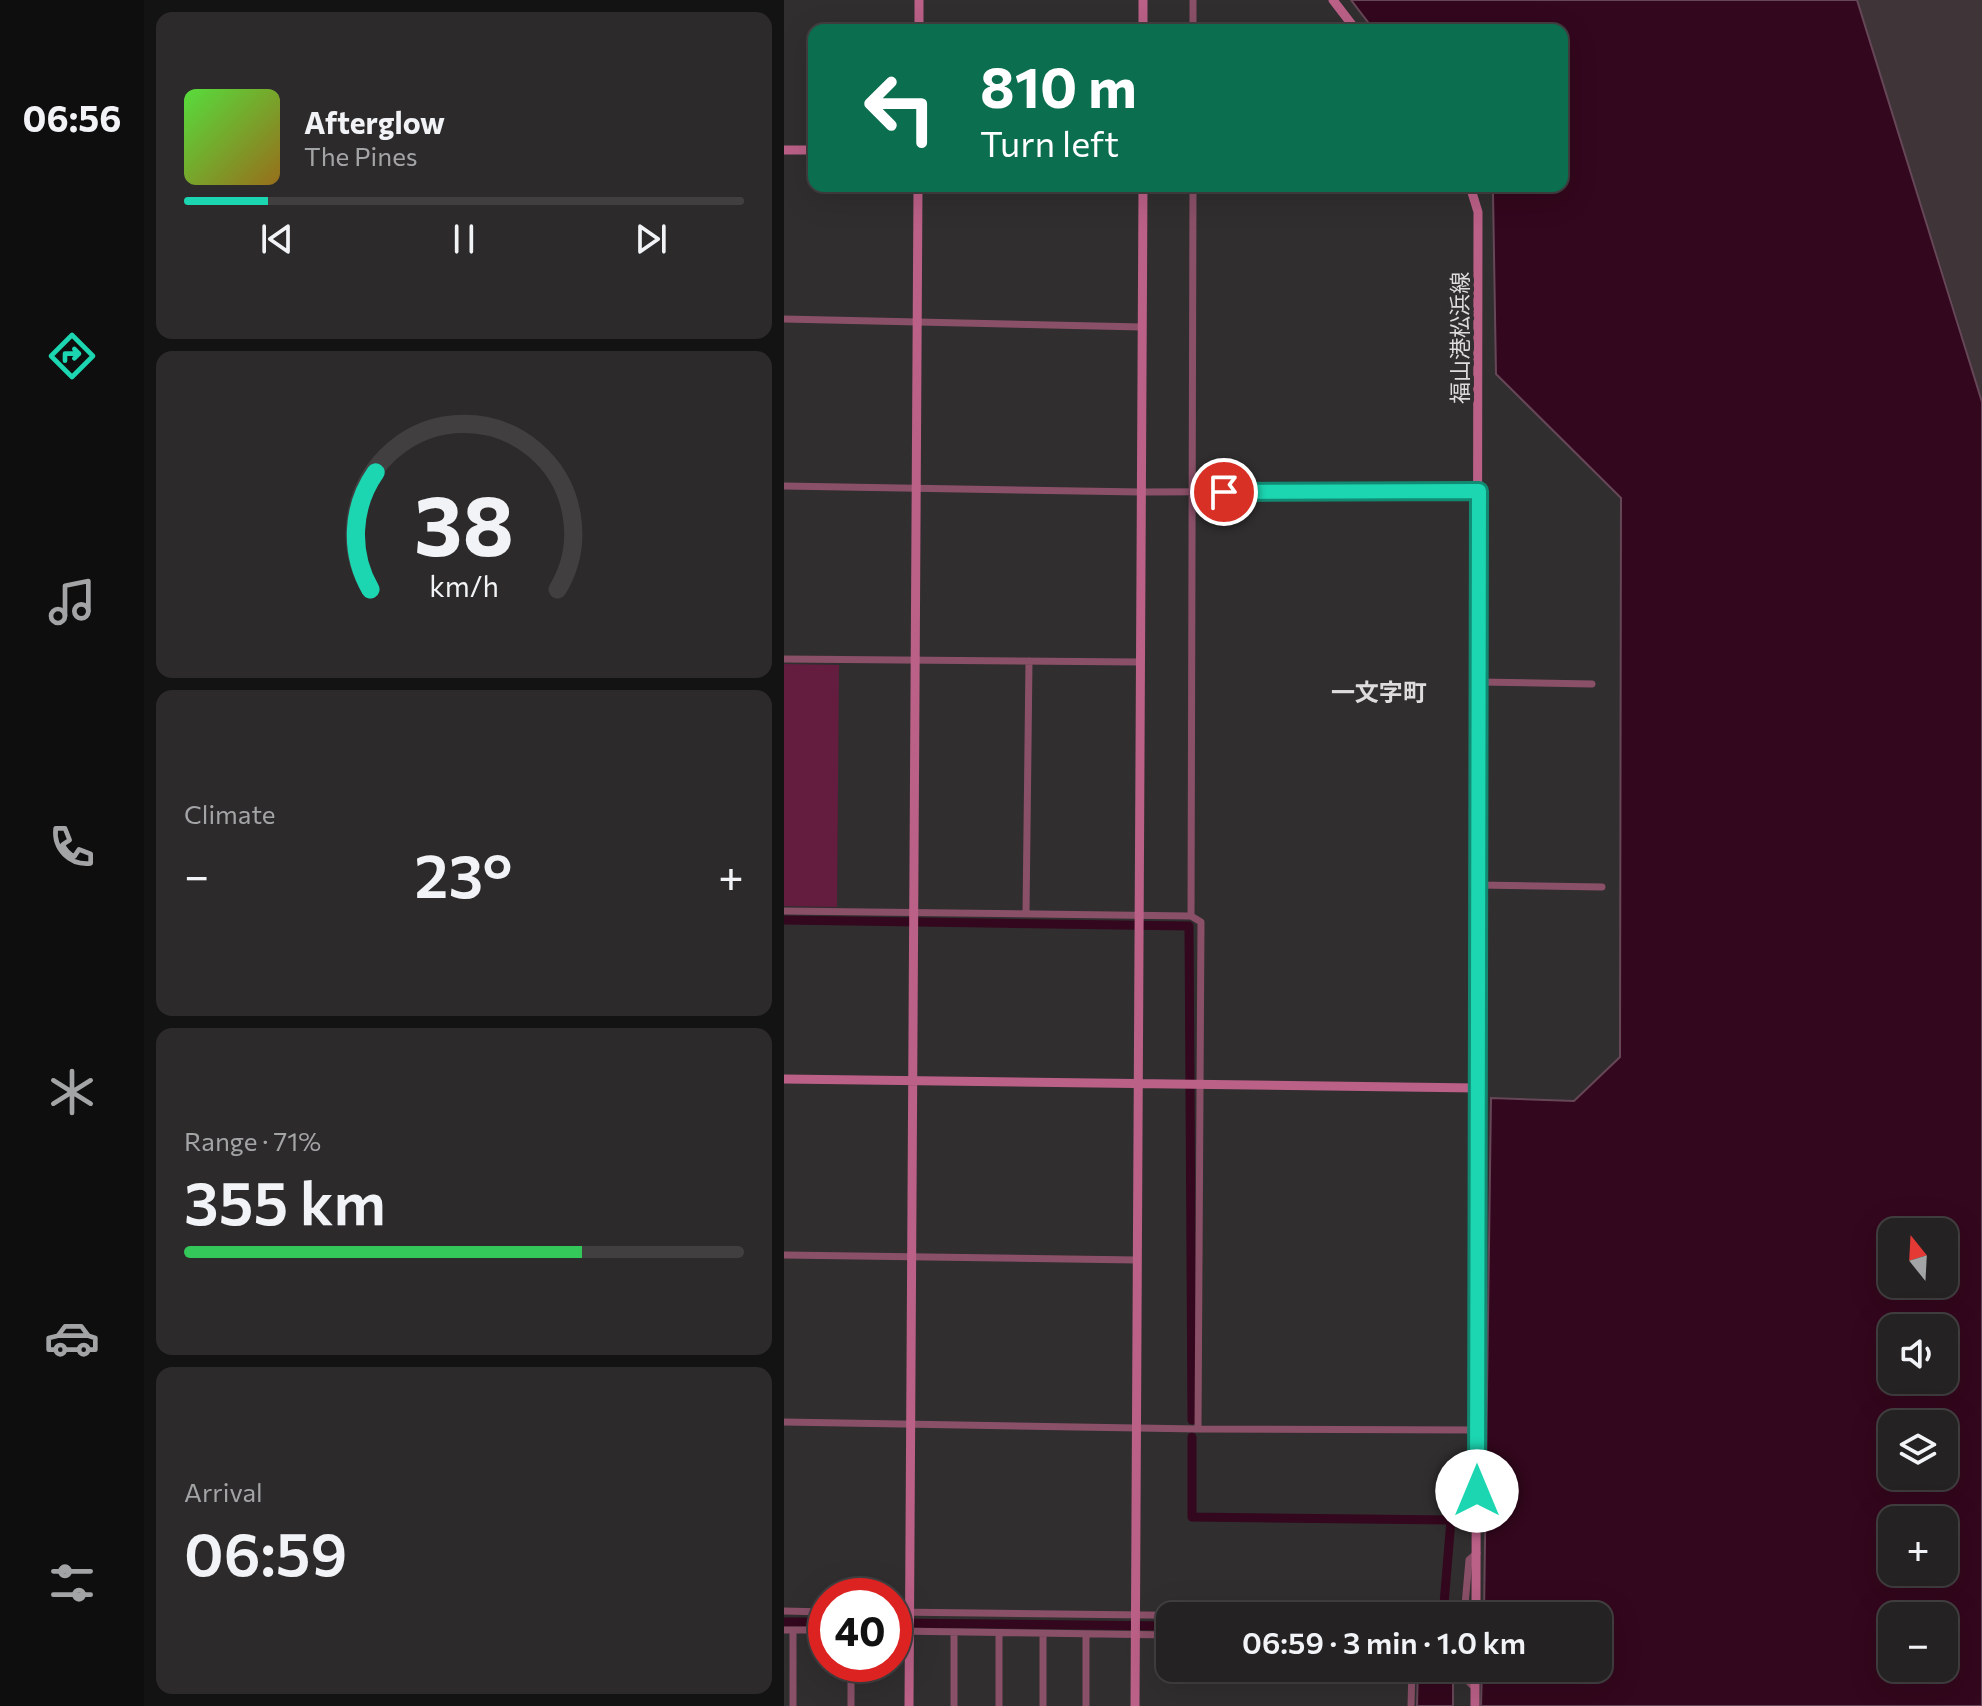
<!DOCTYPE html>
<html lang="en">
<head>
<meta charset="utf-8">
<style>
  body { margin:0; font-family:Commissioner,"Noto Sans JP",sans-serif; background:#2d2a2b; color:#f1f3f6; height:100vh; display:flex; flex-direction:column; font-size:30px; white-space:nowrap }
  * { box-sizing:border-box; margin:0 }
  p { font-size:26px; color:#a3a4a6 }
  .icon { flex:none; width:44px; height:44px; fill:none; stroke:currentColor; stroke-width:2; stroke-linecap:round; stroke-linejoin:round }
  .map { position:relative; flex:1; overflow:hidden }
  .side { display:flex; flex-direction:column; gap:12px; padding:12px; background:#141313; width:640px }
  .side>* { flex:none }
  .banner { position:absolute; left:24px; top:24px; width:760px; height:168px; border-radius:16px; box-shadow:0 8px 32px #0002,0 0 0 2px #423f41; background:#0b6e4f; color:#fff; overflow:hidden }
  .needle { width:52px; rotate:342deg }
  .buttons { position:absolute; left:1094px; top:1218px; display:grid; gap:16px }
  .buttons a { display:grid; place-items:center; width:80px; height:80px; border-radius:16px; background:#252223; box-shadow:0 8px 32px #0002,0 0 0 2px #423f41; font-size:40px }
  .speed { position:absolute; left:24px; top:1578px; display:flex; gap:16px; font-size:40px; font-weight:700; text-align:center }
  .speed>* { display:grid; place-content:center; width:104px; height:104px; border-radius:50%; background:#252223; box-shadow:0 8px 32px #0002,0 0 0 2px #423f41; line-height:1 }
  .speed .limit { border:12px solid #d22; background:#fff; color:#111 }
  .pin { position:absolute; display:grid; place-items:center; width:68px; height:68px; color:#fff; margin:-34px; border:4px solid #fff; border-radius:50%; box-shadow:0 2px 8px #0007 }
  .me { position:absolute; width:88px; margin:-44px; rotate:0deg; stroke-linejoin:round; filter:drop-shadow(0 0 6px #0008) }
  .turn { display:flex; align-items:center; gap:28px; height:168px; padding:0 40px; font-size:36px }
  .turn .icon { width:104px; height:104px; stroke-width:2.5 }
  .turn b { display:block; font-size:56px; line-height:68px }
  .big { font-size:60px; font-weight:600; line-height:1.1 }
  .side .tile { flex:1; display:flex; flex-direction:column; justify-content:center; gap:12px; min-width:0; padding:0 28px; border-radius:16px; background:#2d2a2b }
  .side .dial { align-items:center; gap:0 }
  .dial svg { height:208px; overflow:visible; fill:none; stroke:#423f41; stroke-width:7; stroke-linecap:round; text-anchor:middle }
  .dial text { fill:#f1f3f6; stroke:none }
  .song { display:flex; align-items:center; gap:24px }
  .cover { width:96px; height:96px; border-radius:12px; background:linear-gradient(135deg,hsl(110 70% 55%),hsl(40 70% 35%)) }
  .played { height:8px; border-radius:4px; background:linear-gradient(90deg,#1cd5b1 15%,#423f41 15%) }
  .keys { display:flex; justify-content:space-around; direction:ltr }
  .heat { display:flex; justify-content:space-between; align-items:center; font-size:44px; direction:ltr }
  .charge { height:12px; border-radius:6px; background:linear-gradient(90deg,#34c759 71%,#423f41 0) }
  .trip { position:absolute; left:372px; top:1602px; width:456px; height:80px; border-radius:16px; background:#252223; box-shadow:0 8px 32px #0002,0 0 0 2px #423f41; font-weight:600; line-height:80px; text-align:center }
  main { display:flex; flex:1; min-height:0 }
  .tab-bar { display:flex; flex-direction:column; width:144px; justify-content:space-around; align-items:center; background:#0f0e0e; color:#a3a4a6 }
  .tab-bar .icon { width:56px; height:56px }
  .tab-bar .current { color:#1cd5b1 }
  .tab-bar b { font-size:36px; color:#f1f3f6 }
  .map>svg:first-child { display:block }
  .built { fill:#3f3539 }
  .green { fill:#641c3f }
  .water { fill:#33071d; stroke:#664757; stroke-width:2; fill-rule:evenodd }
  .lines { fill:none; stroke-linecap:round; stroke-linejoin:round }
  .canal { stroke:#33071d; stroke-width:9 }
  .street { stroke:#8a5068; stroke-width:7 }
  .secondary { stroke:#bb6087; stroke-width:9 }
  .route-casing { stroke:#128a73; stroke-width:20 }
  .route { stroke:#1cd5b1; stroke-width:14 }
  .labels { text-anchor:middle; stroke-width:8; stroke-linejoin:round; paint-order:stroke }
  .street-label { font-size:22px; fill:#dedcdd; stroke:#312e2f }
  .neighbourhood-label { font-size:24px; font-weight:bold; fill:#dedcdd; stroke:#312e2f }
</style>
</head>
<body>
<main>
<nav class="tab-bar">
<b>06:56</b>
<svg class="icon current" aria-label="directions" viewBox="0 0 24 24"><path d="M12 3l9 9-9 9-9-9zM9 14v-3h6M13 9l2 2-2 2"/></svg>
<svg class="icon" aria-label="music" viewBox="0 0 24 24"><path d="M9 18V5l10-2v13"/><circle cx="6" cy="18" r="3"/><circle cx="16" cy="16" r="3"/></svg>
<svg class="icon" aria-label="phone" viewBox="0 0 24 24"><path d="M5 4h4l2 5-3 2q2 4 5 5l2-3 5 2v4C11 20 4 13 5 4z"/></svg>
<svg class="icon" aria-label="climate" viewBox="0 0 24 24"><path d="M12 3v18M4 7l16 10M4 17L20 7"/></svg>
<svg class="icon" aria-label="car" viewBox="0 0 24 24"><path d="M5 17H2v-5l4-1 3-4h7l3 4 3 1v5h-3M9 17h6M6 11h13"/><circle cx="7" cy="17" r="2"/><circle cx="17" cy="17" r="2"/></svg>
<svg class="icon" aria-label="filters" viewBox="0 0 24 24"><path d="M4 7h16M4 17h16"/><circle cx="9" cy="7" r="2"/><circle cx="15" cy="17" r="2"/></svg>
</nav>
<section class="side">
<div class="tile">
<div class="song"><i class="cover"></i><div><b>Afterglow</b><p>The Pines</p></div></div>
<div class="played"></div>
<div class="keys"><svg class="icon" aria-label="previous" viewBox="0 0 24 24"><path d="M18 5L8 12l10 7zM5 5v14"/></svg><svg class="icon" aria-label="pause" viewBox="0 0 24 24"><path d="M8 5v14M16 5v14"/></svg><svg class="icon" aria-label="next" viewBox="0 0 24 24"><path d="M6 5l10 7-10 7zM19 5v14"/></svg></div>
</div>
<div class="tile dial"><svg viewBox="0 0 100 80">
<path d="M14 69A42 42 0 1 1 86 69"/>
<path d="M14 69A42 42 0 0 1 16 24" stroke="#1cd5b1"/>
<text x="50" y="56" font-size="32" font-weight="700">38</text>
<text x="50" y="72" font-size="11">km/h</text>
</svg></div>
<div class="tile"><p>Climate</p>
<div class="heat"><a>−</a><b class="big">23°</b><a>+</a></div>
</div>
<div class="tile"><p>Range · 71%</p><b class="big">355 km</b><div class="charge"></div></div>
<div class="tile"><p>Arrival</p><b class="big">06:59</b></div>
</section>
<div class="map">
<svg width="1198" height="1706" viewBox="0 0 1198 1706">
  <rect width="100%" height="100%" fill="#312e2f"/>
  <!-- built -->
  <path class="built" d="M1073,0H1198V402L1173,317Z"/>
  <!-- green -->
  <path class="green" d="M0,664L55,665L53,907L0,906Z"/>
  <!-- water -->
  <path class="water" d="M567,0H1073L1198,402V1706H697L698,1668H814V1616H700L707,1098L790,1101L836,1057L837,498L712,374L709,194L705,186H778V30H590ZM1108,1232H1160V1284H1108ZM1108,1328H1160V1380H1108ZM1108,1424H1160V1476H1108ZM1108,1520H1160V1572H1108ZM1108,1616H1160V1668H1108Z
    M634,1668H669V1706H633Z"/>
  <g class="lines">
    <!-- canal -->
    <path class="canal" d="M0,920L405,926L408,1420
      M408,1437V1517L667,1520L659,1616
      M0,1622H42
      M110,1623L386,1626"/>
    <!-- street -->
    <path class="street" d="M409,0V30
      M0,319L358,327
      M0,486L357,492L695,491
      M0,659L355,662
      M695,682L808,684
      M694,885L818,887
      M0,911L407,916L409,186
      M242,914L245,661
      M407,916L417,922L414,1429
      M0,1255L353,1260
      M0,1422L414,1429L693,1430
      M0,1611L42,1612
      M110,1612L446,1616
      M680,1616L685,1560L693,1553
      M0,1630H42
      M9,1630V1706
      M110,1631L386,1635
      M302,1635V1706
      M683,1668L684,1681L691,1688
      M67,1706V1664
      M170,1706V1632
      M215,1706V1634
      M259,1706V1634
      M627,1706L628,1668"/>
    <!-- secondary -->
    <path class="secondary" d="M359,0V30
      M549,0L572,30
      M135,30V0
      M0,150H30
      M686,186L694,212L692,1616
      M0,1079L693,1088
      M125,1706L134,186
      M351,1706L359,186
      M691,1706V1668"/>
  </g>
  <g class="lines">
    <!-- route casing -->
    <g class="route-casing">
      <path id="route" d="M440,492L695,491L693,1491"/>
    </g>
    <!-- route -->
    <use href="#route" class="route"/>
  </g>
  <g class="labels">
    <!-- street labels -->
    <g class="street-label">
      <text transform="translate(676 338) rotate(-90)" y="8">福山港松浜線</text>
    </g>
    <!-- neighbourhood labels -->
    <g class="neighbourhood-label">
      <text x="595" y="701">一文字町</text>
    </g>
  </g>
</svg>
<div class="buttons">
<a><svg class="needle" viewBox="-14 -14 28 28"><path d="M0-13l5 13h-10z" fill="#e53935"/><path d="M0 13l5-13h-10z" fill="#a3a4a6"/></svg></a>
<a><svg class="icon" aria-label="sound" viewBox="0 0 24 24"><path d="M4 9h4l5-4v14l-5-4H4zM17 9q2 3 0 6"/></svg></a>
<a><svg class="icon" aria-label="layers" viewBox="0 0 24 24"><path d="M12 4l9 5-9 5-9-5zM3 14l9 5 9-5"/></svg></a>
<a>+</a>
<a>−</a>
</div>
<div class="speed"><div class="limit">40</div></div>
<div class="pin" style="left:440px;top:492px;background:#d93025"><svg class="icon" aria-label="arrive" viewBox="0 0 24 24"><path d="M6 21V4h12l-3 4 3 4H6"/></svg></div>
<svg class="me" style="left:693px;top:1491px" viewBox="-20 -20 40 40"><circle r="19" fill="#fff"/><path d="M0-13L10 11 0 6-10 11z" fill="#1cd5b1"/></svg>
<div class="trip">06:59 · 3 min · 1.0 km</div>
<div class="banner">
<div class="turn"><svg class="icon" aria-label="left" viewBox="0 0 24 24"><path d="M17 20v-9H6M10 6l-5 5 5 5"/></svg><div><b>810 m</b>Turn left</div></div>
</div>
</div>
</main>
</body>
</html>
